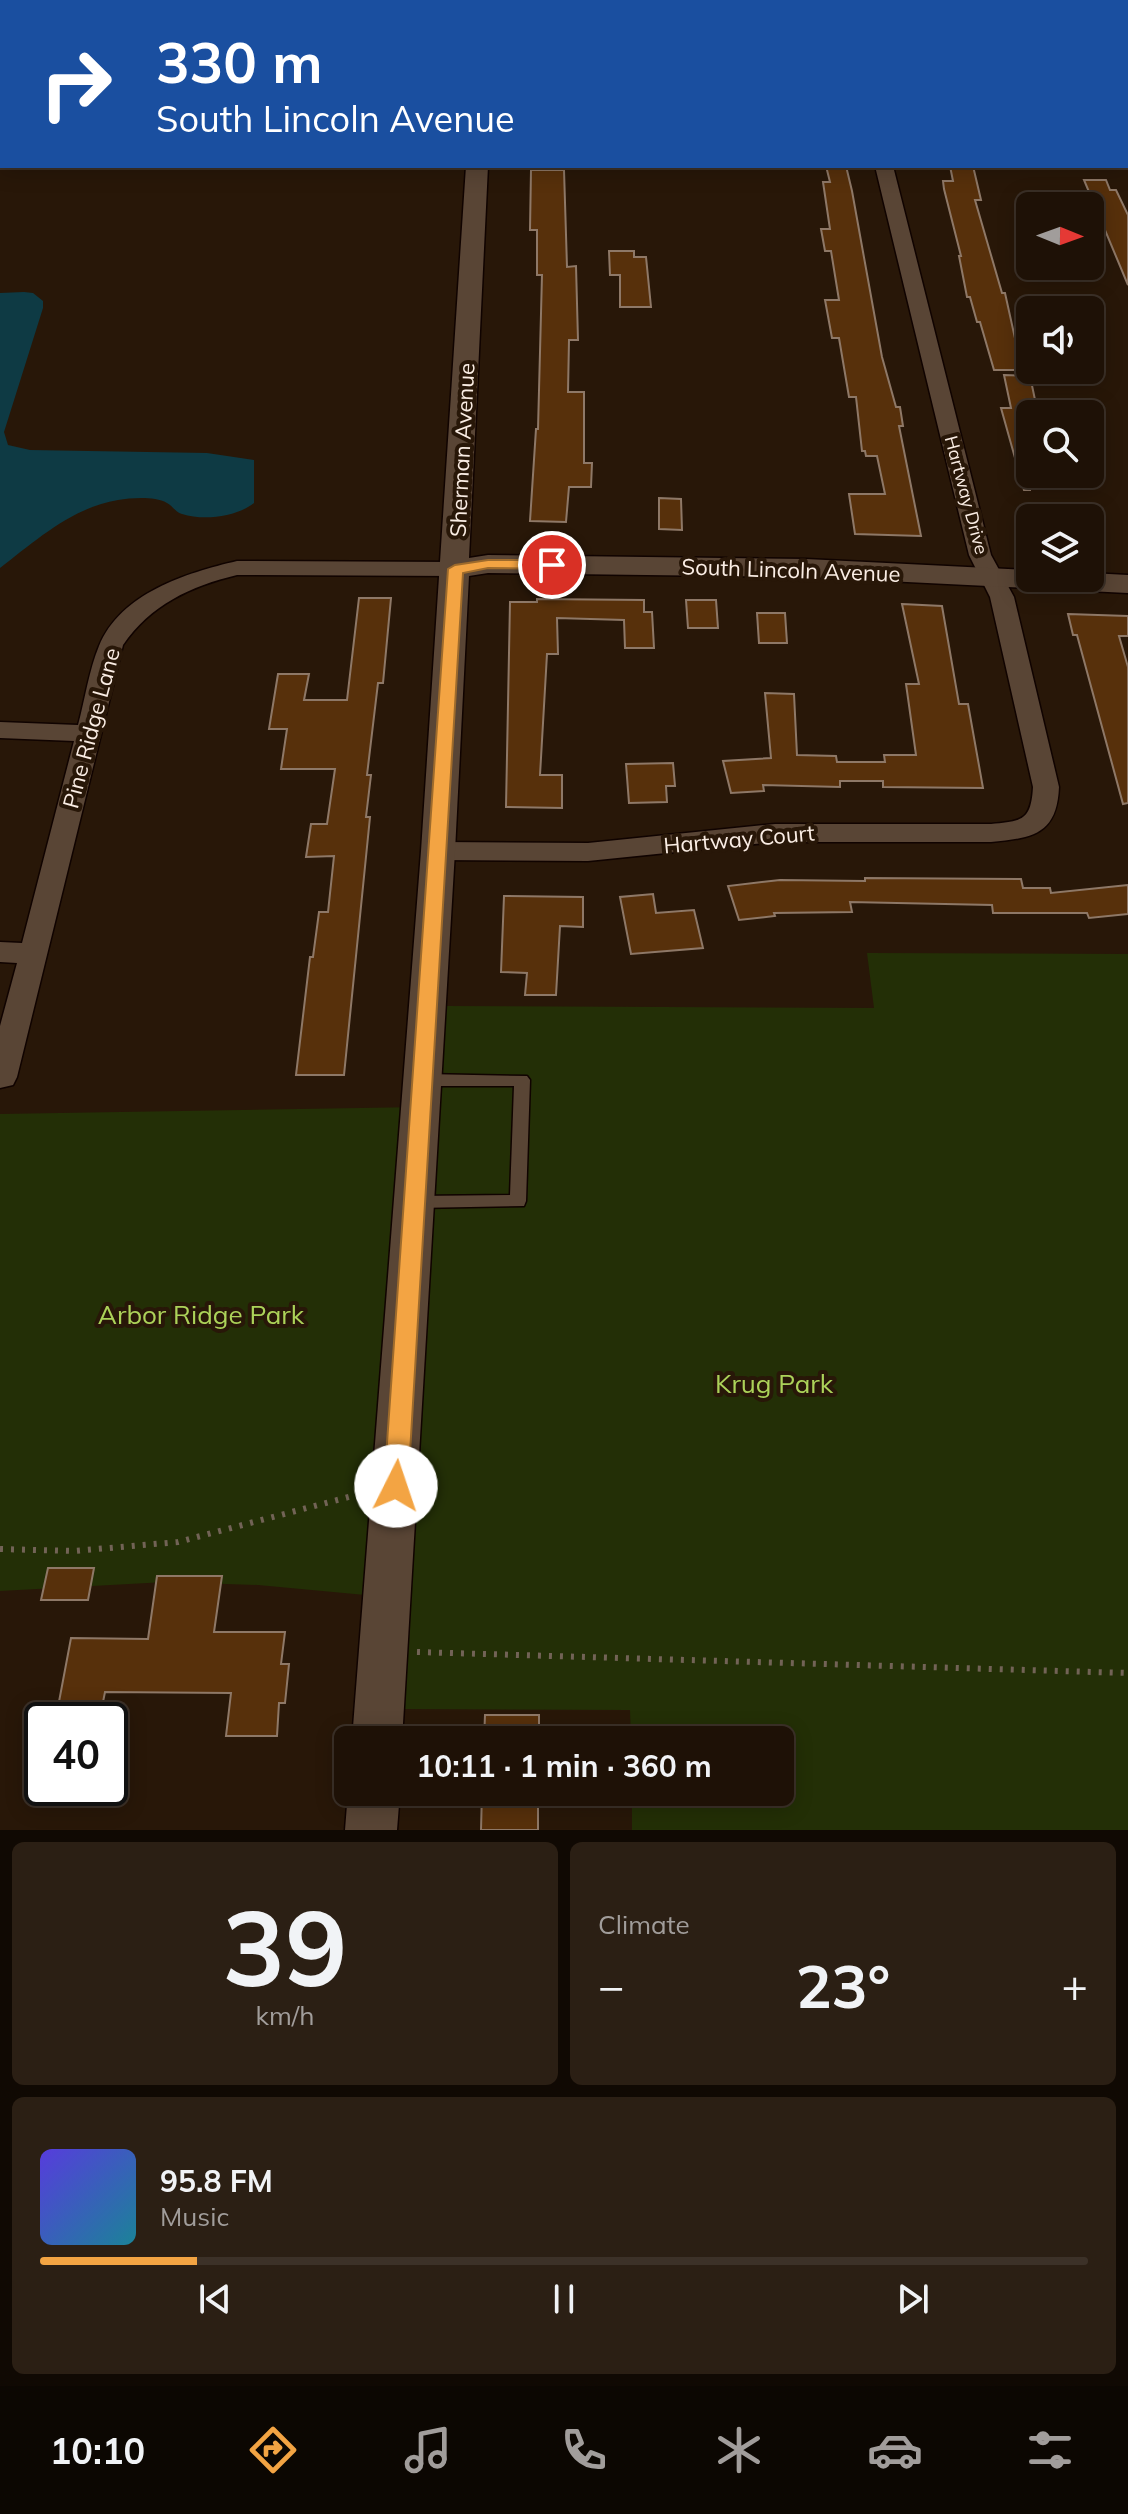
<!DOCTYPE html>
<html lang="en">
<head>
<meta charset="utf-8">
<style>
  body { margin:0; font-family:Mulish,sans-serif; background:#2b1f14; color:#f1f3f6; height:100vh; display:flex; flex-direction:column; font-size:30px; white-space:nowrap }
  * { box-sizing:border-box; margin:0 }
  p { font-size:26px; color:#a19d9b }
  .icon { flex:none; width:44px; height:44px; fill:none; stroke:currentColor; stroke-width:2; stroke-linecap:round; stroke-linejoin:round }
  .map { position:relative; height:1830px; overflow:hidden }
  .sheet { display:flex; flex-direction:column; gap:12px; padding:12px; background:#100903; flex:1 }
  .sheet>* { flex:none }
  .guide { position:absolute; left:0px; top:0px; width:1128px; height:168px; box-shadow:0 4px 20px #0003,0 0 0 2px #3c3128; background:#1a4fa0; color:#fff; overflow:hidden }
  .needle { width:52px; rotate:91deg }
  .buttons { position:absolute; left:1016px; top:192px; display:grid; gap:16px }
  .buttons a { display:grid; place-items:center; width:88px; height:88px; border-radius:12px; background:#1e1106; box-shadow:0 4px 20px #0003,0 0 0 2px #3c3128; font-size:40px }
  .speed { position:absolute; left:24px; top:1702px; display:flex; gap:16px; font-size:40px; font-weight:700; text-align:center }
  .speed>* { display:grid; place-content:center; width:104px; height:104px; border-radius:50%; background:#1e1106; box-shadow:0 4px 20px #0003,0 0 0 2px #3c3128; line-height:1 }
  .speed .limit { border:4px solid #111; border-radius:12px; background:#fff; color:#111 }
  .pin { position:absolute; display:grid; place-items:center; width:68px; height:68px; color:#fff; margin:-34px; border:4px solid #fff; border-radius:50%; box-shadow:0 2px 8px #0007 }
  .me { position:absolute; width:88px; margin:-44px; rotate:4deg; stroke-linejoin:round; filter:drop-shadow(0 0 6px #0008) }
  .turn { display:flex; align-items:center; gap:28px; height:168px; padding:0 24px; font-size:36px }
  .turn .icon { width:104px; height:104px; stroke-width:2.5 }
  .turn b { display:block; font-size:56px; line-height:68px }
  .big { font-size:60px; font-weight:700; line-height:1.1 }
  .sheet .widget { flex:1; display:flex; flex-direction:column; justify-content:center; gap:12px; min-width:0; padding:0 28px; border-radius:12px; background:#2b1f14 }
  .sheet .dial { align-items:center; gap:0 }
  .dial b { font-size:104px; line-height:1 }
  .song { display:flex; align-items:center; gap:24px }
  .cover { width:96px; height:96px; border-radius:12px; background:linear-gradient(135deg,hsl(250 70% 55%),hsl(190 70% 35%)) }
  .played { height:8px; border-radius:4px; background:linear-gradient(90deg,#f3a443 15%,#3c3128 15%) }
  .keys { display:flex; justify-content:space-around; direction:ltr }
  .heat { display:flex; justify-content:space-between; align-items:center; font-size:44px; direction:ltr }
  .sheet .tiles { flex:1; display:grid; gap:12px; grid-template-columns:1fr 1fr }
  .widget:last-child { grid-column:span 2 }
  .trip { position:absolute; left:334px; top:1726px; width:460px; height:80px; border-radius:12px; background:#1e1106; box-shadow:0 4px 20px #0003,0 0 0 2px #3c3128; font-weight:700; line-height:80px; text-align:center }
  .menu { display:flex; height:128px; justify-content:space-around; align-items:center; background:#0c0702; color:#a19d9b }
  .menu .icon { width:56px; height:56px }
  .menu .active { color:#f3a443 }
  .menu b { font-size:36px; color:#f1f3f6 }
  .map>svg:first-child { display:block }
  .green { fill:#232f06 }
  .water { fill:#0e3a44 }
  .building { fill:#57300b; stroke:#8e7867; stroke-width:2 }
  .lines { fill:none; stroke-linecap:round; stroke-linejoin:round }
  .service-casing { stroke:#100300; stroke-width:3 }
  .minor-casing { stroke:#100300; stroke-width:3 }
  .tertiary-casing { stroke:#100300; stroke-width:3 }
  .path-far1 { stroke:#726356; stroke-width:3; stroke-dasharray:1 4; stroke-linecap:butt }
  .path { stroke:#726356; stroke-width:6; stroke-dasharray:3 8; stroke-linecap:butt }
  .service { fill:#594535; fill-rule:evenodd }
  .minor { fill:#594535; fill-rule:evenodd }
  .tertiary { fill:#594535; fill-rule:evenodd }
  .route { fill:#f3a443; stroke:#9e6b2c; stroke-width:2 }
  .labels { text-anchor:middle; stroke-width:8; stroke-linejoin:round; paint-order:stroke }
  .far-street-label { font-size:18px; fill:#faede4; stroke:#281708 }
  .street-label { font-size:22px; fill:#faede4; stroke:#281708 }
  .near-park-label { font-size:26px; fill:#acd259; stroke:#281708 }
</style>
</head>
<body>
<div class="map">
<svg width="1128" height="1830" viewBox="0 0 1128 1830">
  <rect width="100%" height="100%" fill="#281708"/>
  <!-- green -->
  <path class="green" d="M867,953L1128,954V1830H632V1792H780V1740H631L630,1710L398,1709L444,1006L874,1008Z
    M421,1107L376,1596L258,1585L166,1582L0,1591V1114Z"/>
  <!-- water -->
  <path class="water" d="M24,292L33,293L43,301V308L4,432L8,445L30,450L207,453L254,460V503C236,517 204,521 182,514C175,512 173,506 167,503C154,496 132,498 118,500C73,507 35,541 0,568V293Z"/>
  <!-- building -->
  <path class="building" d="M826,166H846L852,191L882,357L896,407H900L903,426H899L921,536L855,534L849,494H885L877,456H866L865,451H862L856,397H849L839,338H832L825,300H839L831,251H825L821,229H830L823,182H830Z
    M950,166H973L981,200H975L1002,293H1005L1022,370H994L980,322H977L970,297H967L959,256H961L944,189L943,181H953Z
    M531,170H564L567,267L576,266L578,340H569L568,392H584V463H592L591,487H569L566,522L530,521L536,429H538L542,275H537V230H530Z
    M1084,180H1106L1110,190H1116L1128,215V285Z
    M609,251H634V257H646L651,307H620V275H610Z
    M1004,375L1030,376L1038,414H1030V490H1024L1001,408H1011Z
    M659,498L681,499L682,530L659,529Z
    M359,598H391L383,683H378L367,775H371L366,817H370L344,1075H296L310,957H313L319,912H328L334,856L306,857L311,824H327L335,769H281L287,729H269L278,674H309L304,700H347Z
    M537,599L644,600V612H652L654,648H625L624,620L557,618L558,654H547L540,775H562V808L506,807L510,602H537Z
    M686,600H716L718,628H688Z
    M902,604L942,606L959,704H968L983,788L883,787V781H840V787L763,785L764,791L731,793L723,761L771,758L765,693L794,694L797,755L836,756L837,762H885L884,755H916L906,684H919Z
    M757,613H785L787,643H759Z
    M1068,614L1128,616V636H1119L1128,667V803L1123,804L1077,635H1073Z
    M673,763L675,786H666L667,802L629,803L626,764Z
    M865,878L1021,879L1023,888H1050L1051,893L1128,885V914L1089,918L1087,913H993L992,905L850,902L852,912L774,913L775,916L739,920L728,886L780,880L865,881Z
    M653,894L656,913L694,910L703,948L631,954L620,897Z
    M504,896L583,897V927L560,926L556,995H525L527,973L501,972Z
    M48,1568H94L88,1600H41Z
    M157,1576H222L214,1632H285L281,1664H289L285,1703H279L277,1736H226L231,1693L105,1692L102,1707H58L71,1638L148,1639Z
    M485,1715H539V1740H484Z
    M482,1792H538V1830H481Z"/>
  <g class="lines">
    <!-- service casing -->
    <g class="service-casing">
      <path id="service" d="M754,0H762L753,2Z
        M425,1074L527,1076L530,1080L526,1201L524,1206L416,1208L410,1207L408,1202L410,1197L416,1196L510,1195L514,1086H425L420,1084L417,1080L420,1076Z"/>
    </g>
    <!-- minor casing -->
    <g class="minor-casing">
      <path id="minor" d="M1126,102L1128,103V117H1126Z
        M875,166H893L991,555L1014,597L1059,787C1057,835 1032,838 991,842H775L588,861L438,860L428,857L424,851L428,845L438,842L588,843L775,824H991C1022,821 1031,821 1033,787L990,597L969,555Z
        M237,561L455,562L463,564L467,569L463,574L455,576L237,575C191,586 150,605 123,645L17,1077L13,1085L0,1088V1026L17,963L0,962V942L22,943L74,741L0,738V722L78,725C85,699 89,670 99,646C121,593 186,573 237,561Z"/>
    </g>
    <!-- tertiary casing -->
    <g class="tertiary-casing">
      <path id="tertiary" d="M479,0H499V2H479Z
        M721,0H748L750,2H723Z
        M1126,83H1128V95H1126Z
        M466,166H488L469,558L488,555L806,559L1030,570V578H1090V573L1128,575V593L806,577L488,573L469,576L455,851L402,1740H352L421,851Z
        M348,1792H400L397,1830H345Z"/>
    </g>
    <!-- path-far1 -->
    <path class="path-far1" d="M946,0L949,2"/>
    <!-- path -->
    <path class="path" d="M0,1549L74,1551L178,1542L360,1494
      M417,1652L1128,1673"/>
    <!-- service -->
    <use href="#service" class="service"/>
    <!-- minor -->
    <use href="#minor" class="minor"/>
    <!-- tertiary -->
    <use href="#tertiary" class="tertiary"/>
  </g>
  <!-- route -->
  <path class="route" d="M488,560H552L559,565L552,569L488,568L463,573L408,1486L404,1493L396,1496L388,1493L384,1486L448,569L455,565Z"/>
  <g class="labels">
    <!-- far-street labels -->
    <g class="far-street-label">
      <text transform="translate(966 495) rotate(75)" y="6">Hartway Drive</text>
    </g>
    <!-- street labels -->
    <g class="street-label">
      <text transform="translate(462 450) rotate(-87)" y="8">Sherman Avenue</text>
      <text transform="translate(791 570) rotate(2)" y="8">South Lincoln Avenue</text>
      <text transform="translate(91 728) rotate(-75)" y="8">Pine Ridge Lane</text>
      <text transform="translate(739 839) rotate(-5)" y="8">Hartway Court</text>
    </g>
    <!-- near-park labels -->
    <g class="near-park-label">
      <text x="201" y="1324">Arbor Ridge Park</text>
      <text x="774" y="1393">Krug Park</text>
    </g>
  </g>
</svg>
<div class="buttons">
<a><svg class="needle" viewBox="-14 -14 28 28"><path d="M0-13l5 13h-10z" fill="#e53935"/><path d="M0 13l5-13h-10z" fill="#a19d9b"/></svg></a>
<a><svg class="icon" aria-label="sound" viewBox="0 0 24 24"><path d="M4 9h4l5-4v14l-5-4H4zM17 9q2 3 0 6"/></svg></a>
<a><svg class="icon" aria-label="search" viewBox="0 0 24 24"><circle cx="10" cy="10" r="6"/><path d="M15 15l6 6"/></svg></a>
<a><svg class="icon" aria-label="layers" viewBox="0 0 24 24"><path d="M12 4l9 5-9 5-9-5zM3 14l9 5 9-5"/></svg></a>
</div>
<div class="speed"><div class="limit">40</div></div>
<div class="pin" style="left:552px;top:565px;background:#d93025"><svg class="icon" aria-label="arrive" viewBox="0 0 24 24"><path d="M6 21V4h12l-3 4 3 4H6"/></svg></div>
<svg class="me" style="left:396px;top:1486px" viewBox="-20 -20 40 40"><circle r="19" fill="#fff"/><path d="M0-13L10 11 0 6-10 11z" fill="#f3a443"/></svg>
<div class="trip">10:11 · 1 min · 360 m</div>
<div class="guide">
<div class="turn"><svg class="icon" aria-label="right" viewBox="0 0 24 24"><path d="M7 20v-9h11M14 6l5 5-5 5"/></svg><div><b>330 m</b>South Lincoln Avenue</div></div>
</div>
</div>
<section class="sheet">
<div class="tiles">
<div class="widget dial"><b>39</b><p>km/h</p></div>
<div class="widget"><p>Climate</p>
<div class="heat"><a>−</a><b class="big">23°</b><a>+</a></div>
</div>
<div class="widget">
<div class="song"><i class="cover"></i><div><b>95.8 FM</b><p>Music</p></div></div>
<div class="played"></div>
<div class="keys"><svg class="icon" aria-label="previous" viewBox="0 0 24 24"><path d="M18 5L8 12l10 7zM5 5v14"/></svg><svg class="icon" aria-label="pause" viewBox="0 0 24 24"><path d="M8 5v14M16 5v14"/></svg><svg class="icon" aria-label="next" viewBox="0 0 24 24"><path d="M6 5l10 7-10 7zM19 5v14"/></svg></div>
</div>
</div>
</section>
<nav class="menu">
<b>10:10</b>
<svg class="icon active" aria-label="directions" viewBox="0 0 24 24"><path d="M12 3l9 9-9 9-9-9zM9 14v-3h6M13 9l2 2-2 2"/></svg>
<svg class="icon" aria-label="music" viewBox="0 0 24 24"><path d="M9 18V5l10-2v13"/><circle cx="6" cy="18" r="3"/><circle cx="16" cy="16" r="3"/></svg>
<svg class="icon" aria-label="phone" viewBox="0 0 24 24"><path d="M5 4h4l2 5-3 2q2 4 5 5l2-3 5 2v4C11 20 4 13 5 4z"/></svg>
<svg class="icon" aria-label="climate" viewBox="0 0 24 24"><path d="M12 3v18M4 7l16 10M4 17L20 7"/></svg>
<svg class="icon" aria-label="car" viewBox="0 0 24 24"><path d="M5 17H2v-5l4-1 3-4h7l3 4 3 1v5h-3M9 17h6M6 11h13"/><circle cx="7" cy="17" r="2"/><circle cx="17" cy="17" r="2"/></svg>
<svg class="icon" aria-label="filters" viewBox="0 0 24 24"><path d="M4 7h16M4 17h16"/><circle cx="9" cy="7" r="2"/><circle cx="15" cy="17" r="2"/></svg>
</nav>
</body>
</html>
